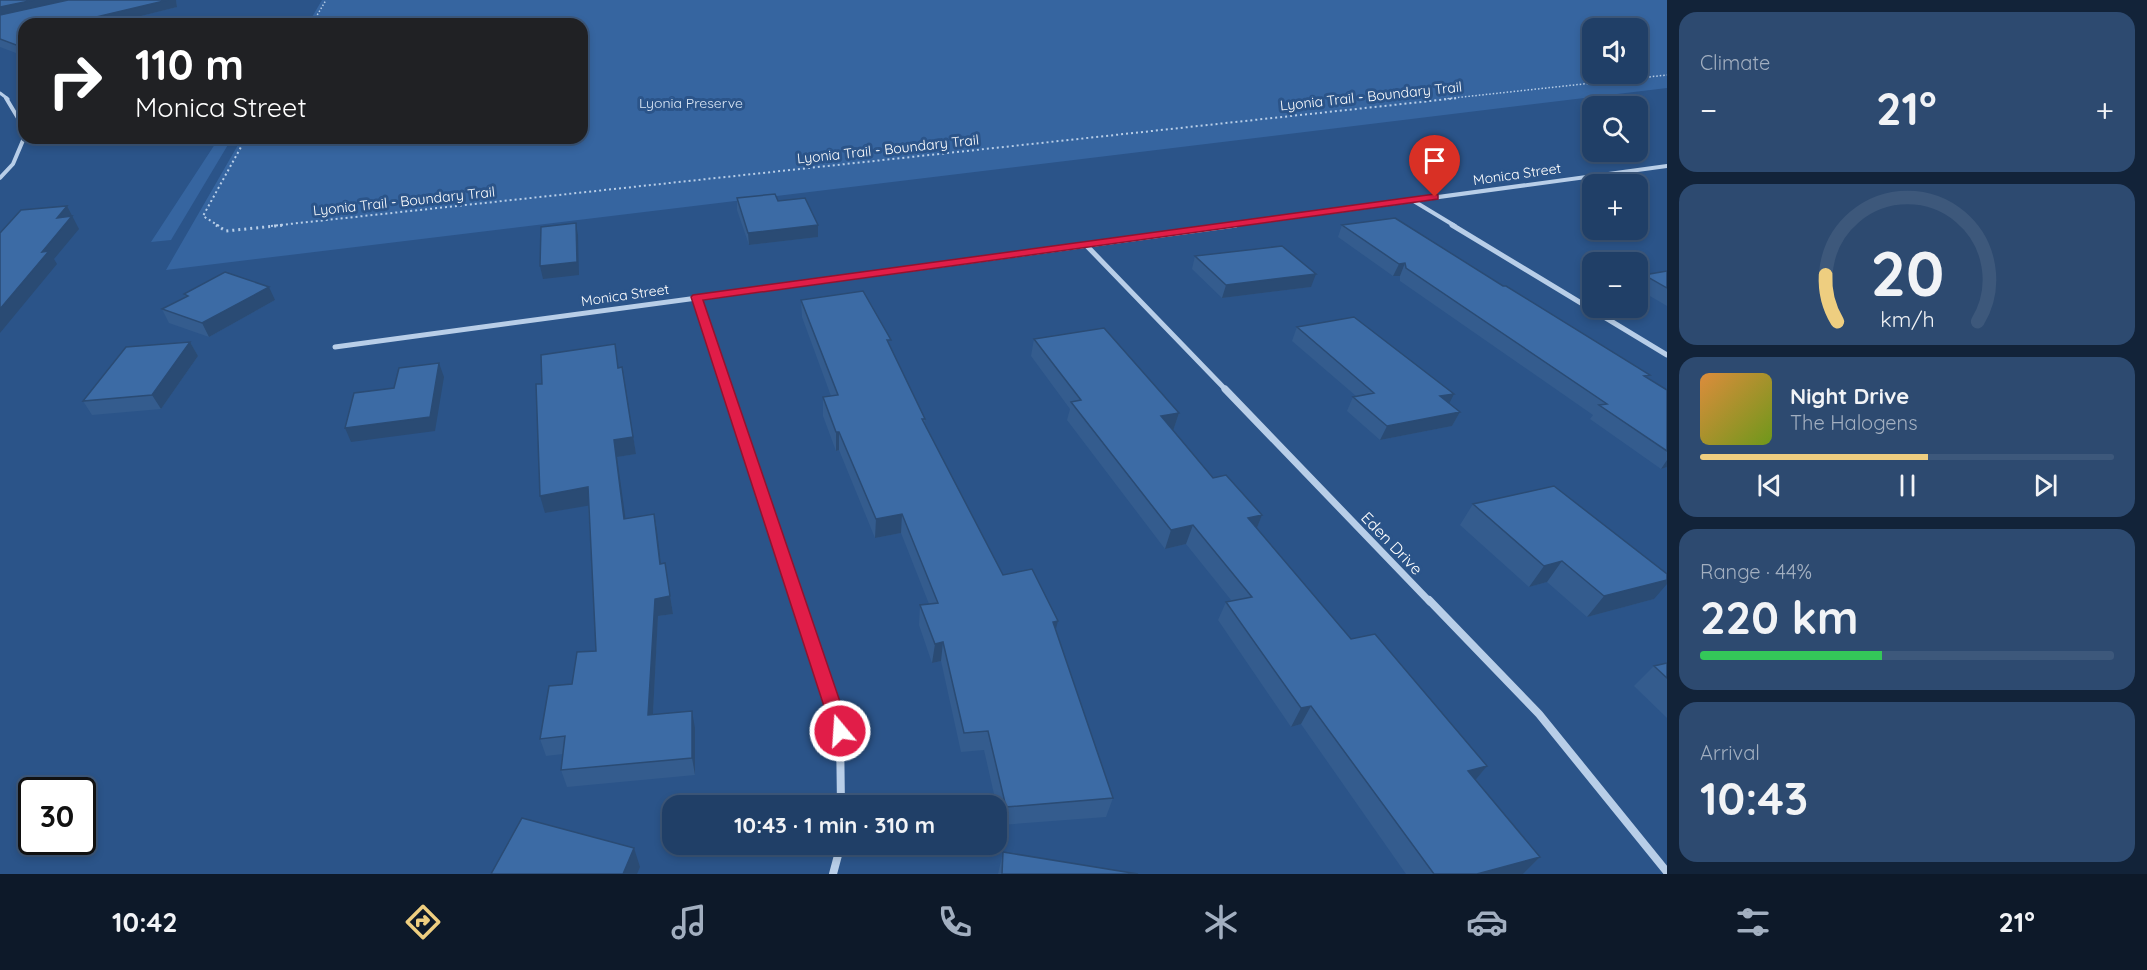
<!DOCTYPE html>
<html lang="en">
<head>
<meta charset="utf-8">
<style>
  body { margin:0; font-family:Quicksand,sans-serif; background:#2d4a70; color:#f1f3f6; height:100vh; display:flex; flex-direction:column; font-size:22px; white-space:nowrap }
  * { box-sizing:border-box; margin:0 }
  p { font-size:20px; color:#a2afc0 }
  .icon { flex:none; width:33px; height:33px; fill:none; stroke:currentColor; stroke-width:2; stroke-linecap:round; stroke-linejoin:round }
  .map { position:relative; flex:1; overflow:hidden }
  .drawer { display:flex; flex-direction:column; gap:12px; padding:12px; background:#122339; width:480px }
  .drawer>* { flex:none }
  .hud { position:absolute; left:18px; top:18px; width:570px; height:126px; border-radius:18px; box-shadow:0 3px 9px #0003,0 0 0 2px #3d587b; background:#202124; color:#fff; overflow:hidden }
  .tools { position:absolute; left:1582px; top:18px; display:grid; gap:12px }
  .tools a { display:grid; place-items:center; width:66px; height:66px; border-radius:12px; background:#203f67; box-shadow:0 3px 9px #0003,0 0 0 2px #3d587b; font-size:30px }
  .speed { position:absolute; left:18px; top:777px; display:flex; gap:12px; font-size:30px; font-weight:700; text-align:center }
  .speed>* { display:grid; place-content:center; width:78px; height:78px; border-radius:50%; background:#203f67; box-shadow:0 3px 9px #0003,0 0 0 2px #3d587b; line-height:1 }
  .speed .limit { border:3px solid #111; border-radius:9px; background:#fff; color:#111 }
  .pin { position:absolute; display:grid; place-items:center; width:51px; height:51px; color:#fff; margin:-62px -26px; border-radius:50% 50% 50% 0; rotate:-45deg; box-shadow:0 0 6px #0007 }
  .pin .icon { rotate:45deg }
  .me { position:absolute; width:66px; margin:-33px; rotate:342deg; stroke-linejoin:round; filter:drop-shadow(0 0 4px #0008) }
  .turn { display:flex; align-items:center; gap:21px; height:126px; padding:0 18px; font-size:27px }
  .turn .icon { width:78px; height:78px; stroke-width:2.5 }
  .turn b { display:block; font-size:42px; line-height:51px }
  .big { font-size:45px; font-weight:800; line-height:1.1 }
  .drawer .card { flex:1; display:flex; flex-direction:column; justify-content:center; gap:9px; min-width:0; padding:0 21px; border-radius:18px; background:#2d4a70 }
  .drawer .dial { align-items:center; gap:0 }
  .dial svg { height:156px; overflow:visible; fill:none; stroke:#3d587b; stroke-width:7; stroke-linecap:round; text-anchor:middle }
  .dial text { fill:#f1f3f6; stroke:none }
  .song { display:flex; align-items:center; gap:18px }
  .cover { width:72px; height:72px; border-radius:9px; background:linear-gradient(135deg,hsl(30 70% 55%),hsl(80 70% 35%)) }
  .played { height:6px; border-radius:3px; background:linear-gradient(90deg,#eece80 55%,#3d587b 55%) }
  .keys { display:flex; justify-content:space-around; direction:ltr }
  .heat { display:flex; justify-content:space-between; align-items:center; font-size:33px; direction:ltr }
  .charge { height:9px; border-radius:4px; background:linear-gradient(90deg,#34c759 44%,#3d587b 0) }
  .trip { position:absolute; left:662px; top:795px; width:345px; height:60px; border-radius:18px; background:#203f67; box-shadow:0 3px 9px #0003,0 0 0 2px #3d587b; font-weight:800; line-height:60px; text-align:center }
  .menu { display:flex; height:96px; justify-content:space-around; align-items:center; background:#0d1929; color:#a2afc0 }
  .menu .icon { width:42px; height:42px }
  .menu .on { color:#eece80 }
  .menu b { font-size:27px; color:#f1f3f6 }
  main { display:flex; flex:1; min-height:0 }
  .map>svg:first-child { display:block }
  .green { fill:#3665a0; fill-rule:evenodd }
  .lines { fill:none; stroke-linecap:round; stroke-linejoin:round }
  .path-far2 { stroke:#b8cee8; stroke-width:1.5; stroke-dasharray:1.5 2; stroke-linecap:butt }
  .path-far1 { stroke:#b8cee8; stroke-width:2; stroke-dasharray:2 3; stroke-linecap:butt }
  .path { stroke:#b8cee8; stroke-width:3; stroke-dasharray:2 4; stroke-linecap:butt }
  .street-far4 { stroke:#b8cee8; stroke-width:3 }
  .street-far3 { stroke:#b8cee8; stroke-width:4 }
  .street-far2 { stroke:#b8cee8; stroke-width:5 }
  .street-far1 { stroke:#b8cee8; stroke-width:7 }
  .street { stroke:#b8cee8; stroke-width:8 }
  .wall { fill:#345c8e }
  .shaded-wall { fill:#2a4b74 }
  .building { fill:#3c6ba5; stroke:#2a4b74; stroke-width:1.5 }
  .route { fill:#e11d48; stroke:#92132f; stroke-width:1.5 }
  .labels { text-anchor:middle; stroke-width:6; stroke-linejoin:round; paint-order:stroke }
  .far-street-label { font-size:14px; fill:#fff; stroke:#2b5489 }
  .far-park-label { font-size:14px; fill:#dce8f7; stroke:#2b5489 }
  .street-label { font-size:16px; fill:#fff; stroke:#2b5489 }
</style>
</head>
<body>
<main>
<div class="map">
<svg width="1667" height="874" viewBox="0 0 1667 874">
  <rect width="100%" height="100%" fill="#2b5489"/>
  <!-- green -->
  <path class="green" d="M322,0H1667V88L166,270L242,138H582V24H308ZM1593,28H1638V74H1593Z
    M219,138H232L171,240L151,242Z"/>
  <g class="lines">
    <!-- path-far2 -->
    <path class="path-far2" d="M312,24L326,0
      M1444,99L1667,75"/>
    <!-- path-far1 -->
    <path class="path-far1" d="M219,226L203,216L246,138
      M271,226L1458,98"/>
    <!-- path -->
    <path class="path" d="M216,225L226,231L285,225"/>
    <!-- street-far4 -->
    <path class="street-far4" d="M0,93L8,99"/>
    <!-- street-far3 -->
    <path class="street-far3" d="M6,98L24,128
      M0,178L13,164L24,138
      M1412,200L1455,226
      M1225,226L1667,166"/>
    <!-- street-far2 -->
    <path class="street-far2" d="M1452,225L1667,355
      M1085,244L1226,390
      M697,297L728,390
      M335,347L1236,225"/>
    <!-- street-far1 -->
    <path class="street-far1" d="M727,389L797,602
      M1225,389L1430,602"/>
    <!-- street -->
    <path class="street" d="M797,600L840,731L841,806
      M1429,600L1539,714L1667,872
      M833,874L841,844"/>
  </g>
  <!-- wall -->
  <path class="wall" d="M0,0H176L177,7L109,24H24V56L0,47Z
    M737,198L778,201L818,225V237L749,245L737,210Z
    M1342,225L1648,378L1667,390V467L1661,469L1590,419L1593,415L1400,281V276H1393L1338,237Z
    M1195,256L1311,287L1222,298L1192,269Z
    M1667,271V306L1638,289V284L1644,275Z
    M184,294L275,300L209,337L169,323L162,309L185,297Z
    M801,300L890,347L925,419L924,424L1003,575L1056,630L1113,798L1106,817L1001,825L984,750L961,752L941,661L932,663L919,625L920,605L929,604L901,533L875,538L839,450L836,451L823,416V397L831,396L802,317Z
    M1297,327L1449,403L1460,412L1452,426L1380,440L1347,411L1353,397L1356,396L1292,341Z
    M1034,339L1179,413L1173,431L1213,478L1262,515L1257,528L1351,639L1487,766L1475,780L1540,857L1523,874H1406L1301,724L1291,727L1218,620L1226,602L1231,600L1186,544L1165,549L1067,420L1070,409L1031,356Z
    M190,342L198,356L161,409L92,415L83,401Z
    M619,367L625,384L636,454L617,457L625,519L654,514L661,563L668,580L673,614L658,616L653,715L695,728V775L567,787L561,770L563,754L546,756L540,739L572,684L596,651L588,505L545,513Z
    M1473,504L1654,599L1587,617L1547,582L1529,587L1460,525Z
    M1667,663V718L1634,686L1654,666Z
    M1003,852L1138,874H998Z"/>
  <!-- shaded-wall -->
  <path class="shaded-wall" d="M34,0H77L0,17V7Z
    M168,0H176L177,7L109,24H85L83,20Z
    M67,206L79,229L54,259L57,264L0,333V309L42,252L57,218Z
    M576,223L578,235L579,275L543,279L540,266Z
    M818,225V237L749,245L748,233Z
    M1405,263L1400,276H1393L1399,264Z
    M1316,274L1311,287L1222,298L1226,285Z
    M269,287L275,300L209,337L202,323Z
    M190,342L198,356L161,409L152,395Z
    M439,363L444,377L435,431L351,442L345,428Z
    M625,384L636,454L617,457L628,536L624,519L614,440Z
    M1454,394L1447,408L1440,396Z
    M1460,412L1452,426L1380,440L1387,426Z
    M1179,413L1173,431L1161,416Z
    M836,432H839V450L836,451Z
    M1667,460V467L1661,469Z
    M588,487L592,505L545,513L540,496Z
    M654,514L657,531L663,581L660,564Z
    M902,514L901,533L875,538L876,519Z
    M1262,515L1255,533L1248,518Z
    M1193,525L1186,544L1165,549L1171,530Z
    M1562,561L1547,582L1529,587L1544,566Z
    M665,563L673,614L658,616L652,733L648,715L655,599Z
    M1667,580V584L1654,599L1587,617L1604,596Z
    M1058,621L1053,640V622Z
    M943,642L941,661L932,663L935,644Z
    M1311,706L1301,724L1291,727L1301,708Z
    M692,711L695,728V775L692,758Z
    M1487,766L1472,784L1468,771Z
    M634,848L640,867L637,874H623Z
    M1540,857L1523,874H1477Z"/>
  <!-- building -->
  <path class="building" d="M0,0H34L0,7Z
    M68,0H168L83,20L95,24H24V48L0,39V15Z
    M775,194L778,201L805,198L818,225L748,233L737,198Z
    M67,206L57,218L72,216L42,252L49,251L0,309V233L21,210Z
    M1395,218L1503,286H1506L1650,375L1644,376L1667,390V451L1599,405L1607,404L1406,268L1405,263L1399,264L1342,225Z
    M576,223L577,262L540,266L541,227Z
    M1282,246L1316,274L1226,285L1195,256Z
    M1667,271V288L1644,275Z
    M225,272L269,287L202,323L162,309L188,296L184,294Z
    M863,291L891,340H887L925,419H922L1003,575L1032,569L1058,621L1053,622L1113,798L1006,807L988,731L964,733L943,642L935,644L920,605L938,603L902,514L876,519L839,432H836L823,397L838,395L801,300Z
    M1354,317L1454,394L1440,396L1460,412L1387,426L1353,397L1374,393L1297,327Z
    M1104,328L1179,413L1161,416L1213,478L1226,475L1262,515L1248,518L1351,639L1375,634L1487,766L1468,771L1540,857L1477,874H1434L1311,706L1301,708L1226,602L1252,597L1193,525L1171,530L1071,402L1081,400L1034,339Z
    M190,342L152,395L83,401L126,347Z
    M615,344L618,368L622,367L633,437L614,440L624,519L654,514L660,564L665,563L670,596L655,599L648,715L692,711V758L561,770L565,736L540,739L549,686L572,684L577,652L596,651L588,487L540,496L536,384H542L541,355Z
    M439,363L430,417L345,428L354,393L394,388L399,368Z
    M1554,486L1667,574V580L1604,596L1562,561L1544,566L1473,504Z
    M1667,663V678L1654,666Z
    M522,818L634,848L623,874H491Z
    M1003,852L1138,874H1002Z"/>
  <!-- route -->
  <path class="route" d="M1435,194L1438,195V199L703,300L850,731L847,737L840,740L834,737L691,297L693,295Z"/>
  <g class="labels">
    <!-- far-street labels -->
    <g class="far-street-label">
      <text transform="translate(1371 96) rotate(-6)" y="5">Lyonia Trail - Boundary Trail</text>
      <text transform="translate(888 149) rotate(-6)" y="5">Lyonia Trail - Boundary Trail</text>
      <text transform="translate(1517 174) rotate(-8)" y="5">Monica Street</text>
      <text transform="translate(404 201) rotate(-6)" y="5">Lyonia Trail - Boundary Trail</text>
      <text transform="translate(625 295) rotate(-8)" y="5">Monica Street</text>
    </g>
    <!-- far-park labels -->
    <g class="far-park-label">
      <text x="691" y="108">Lyonia Preserve</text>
    </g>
    <!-- street labels -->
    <g class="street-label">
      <text transform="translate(1392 543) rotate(46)" y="6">Eden Drive</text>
    </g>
  </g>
</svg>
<div class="tools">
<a><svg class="icon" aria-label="sound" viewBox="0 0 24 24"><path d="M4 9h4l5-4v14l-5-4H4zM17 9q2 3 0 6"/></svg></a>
<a><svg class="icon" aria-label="search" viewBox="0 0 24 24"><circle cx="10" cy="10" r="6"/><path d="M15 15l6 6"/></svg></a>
<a>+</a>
<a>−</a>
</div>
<div class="speed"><div class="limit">30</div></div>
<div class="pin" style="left:1435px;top:197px;background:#d93025"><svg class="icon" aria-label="arrive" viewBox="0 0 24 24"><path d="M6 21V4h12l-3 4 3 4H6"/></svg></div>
<svg class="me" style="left:840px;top:731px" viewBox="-20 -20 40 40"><circle r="17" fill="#e11d48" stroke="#fff" stroke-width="3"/><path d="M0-11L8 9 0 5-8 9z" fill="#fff"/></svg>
<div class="trip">10:43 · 1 min · 310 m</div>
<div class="hud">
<div class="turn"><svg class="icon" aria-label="right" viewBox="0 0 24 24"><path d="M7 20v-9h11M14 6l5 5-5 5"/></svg><div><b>110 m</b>Monica Street</div></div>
</div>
</div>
<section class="drawer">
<div class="card"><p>Climate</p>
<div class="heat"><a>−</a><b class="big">21°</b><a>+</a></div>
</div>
<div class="card dial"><svg viewBox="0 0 100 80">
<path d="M14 69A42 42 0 1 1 86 69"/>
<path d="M14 69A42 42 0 0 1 8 45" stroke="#eece80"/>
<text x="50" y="56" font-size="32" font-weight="700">20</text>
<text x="50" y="72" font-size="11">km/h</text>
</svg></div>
<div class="card">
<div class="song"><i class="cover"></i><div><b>Night Drive</b><p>The Halogens</p></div></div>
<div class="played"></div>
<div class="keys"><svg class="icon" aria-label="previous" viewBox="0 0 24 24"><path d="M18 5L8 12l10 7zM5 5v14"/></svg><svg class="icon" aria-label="pause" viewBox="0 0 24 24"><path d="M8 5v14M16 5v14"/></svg><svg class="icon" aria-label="next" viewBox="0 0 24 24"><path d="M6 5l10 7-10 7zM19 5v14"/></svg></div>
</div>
<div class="card"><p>Range · 44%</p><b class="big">220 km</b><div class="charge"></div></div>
<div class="card"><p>Arrival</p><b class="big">10:43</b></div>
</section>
</main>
<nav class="menu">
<b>10:42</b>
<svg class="icon on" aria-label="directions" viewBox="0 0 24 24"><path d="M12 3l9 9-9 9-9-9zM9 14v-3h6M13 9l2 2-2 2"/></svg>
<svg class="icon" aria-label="music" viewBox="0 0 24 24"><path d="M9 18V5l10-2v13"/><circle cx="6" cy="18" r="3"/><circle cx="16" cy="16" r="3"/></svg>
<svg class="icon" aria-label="phone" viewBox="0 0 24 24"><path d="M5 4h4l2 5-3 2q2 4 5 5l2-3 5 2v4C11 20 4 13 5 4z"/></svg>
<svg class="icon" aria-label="climate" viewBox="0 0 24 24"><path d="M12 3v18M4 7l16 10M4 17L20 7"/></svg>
<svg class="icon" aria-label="car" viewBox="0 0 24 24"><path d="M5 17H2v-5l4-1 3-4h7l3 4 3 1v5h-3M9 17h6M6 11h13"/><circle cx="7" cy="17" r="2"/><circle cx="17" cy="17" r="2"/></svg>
<svg class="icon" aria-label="filters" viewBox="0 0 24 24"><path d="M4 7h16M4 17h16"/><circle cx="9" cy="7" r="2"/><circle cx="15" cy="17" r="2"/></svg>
<b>21°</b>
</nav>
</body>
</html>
